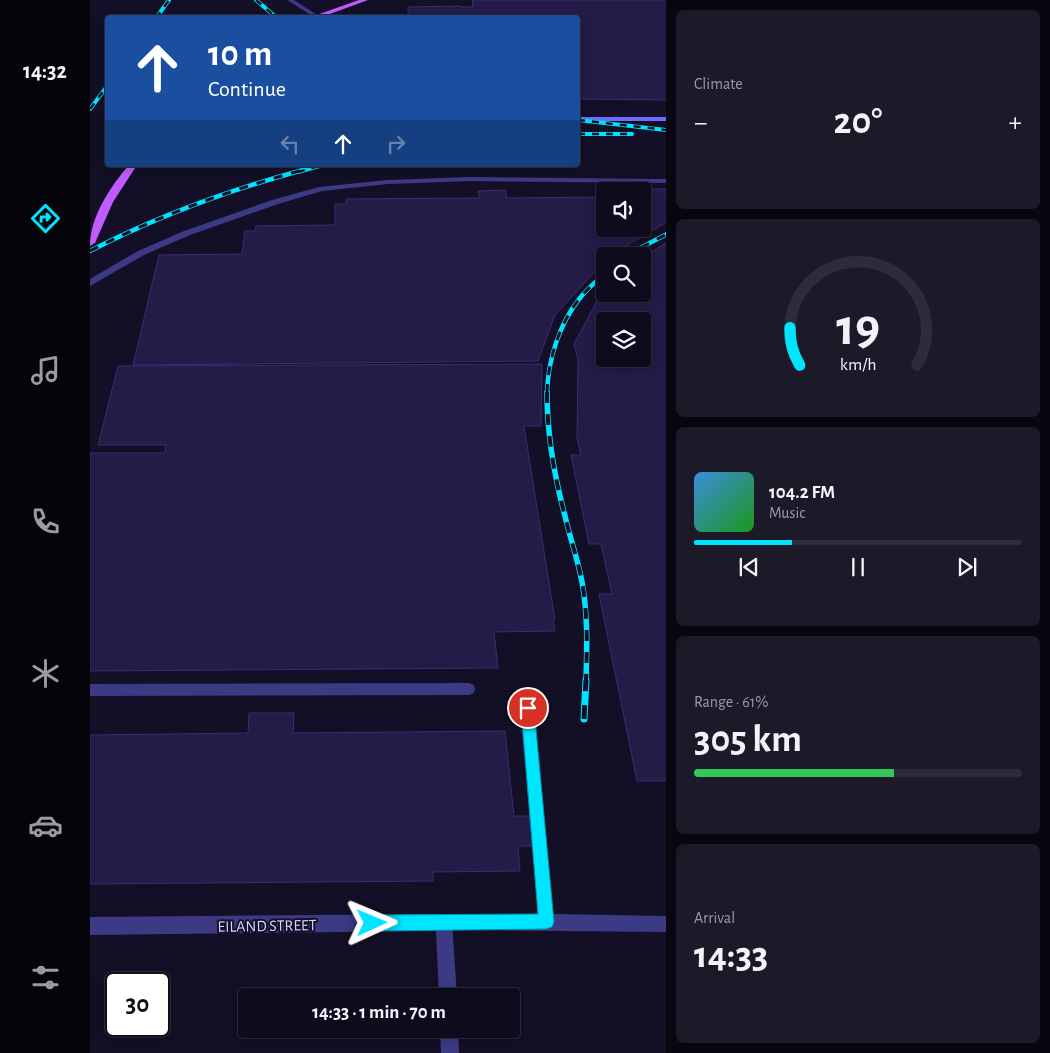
<!DOCTYPE html>
<html lang="en">
<head>
<meta charset="utf-8">
<style>
  body { margin:0; font-family:"Alegreya Sans",sans-serif; background:#1c1929; color:#f1f3f6; height:100vh; display:flex; flex-direction:column; font-size:19px; white-space:nowrap }
  * { box-sizing:border-box; margin:0 }
  p { font-size:16px; color:#9b9ba3 }
  .icon { flex:none; width:28px; height:28px; fill:none; stroke:currentColor; stroke-width:2; stroke-linecap:round; stroke-linejoin:round }
  .map { position:relative; flex:1; overflow:hidden }
  .panel { display:flex; flex-direction:column; gap:10px; padding:10px; background:#08060f; width:384px }
  .panel>* { flex:none }
  .guide { position:absolute; left:15px; top:15px; width:475px; height:152px; border-radius:5px; box-shadow:0 2px 12px #0003,0 0 0 1px #2e2b3b; background:#1a4fa0; color:#fff; overflow:hidden }
  .tools { position:absolute; left:506px; top:182px; display:grid; gap:10px }
  .tools a { display:grid; place-items:center; width:55px; height:55px; border-radius:5px; background:#0e0b1c; box-shadow:0 2px 12px #0003,0 0 0 1px #2e2b3b; font-size:25px }
  .speed { position:absolute; left:15px; top:972px; display:flex; gap:10px; font-size:25px; font-weight:700; text-align:center }
  .speed>* { display:grid; place-content:center; width:65px; height:65px; border-radius:50%; background:#0e0b1c; box-shadow:0 2px 12px #0003,0 0 0 1px #2e2b3b; line-height:1 }
  .speed .limit { border:2px solid #111; border-radius:8px; background:#fff; color:#111 }
  .pin { position:absolute; display:grid; place-items:center; width:42px; height:42px; color:#fff; margin:-21px; border:2px solid #fff; border-radius:50%; box-shadow:0 1px 5px #0007 }
  .me { position:absolute; width:55px; margin:-28px; rotate:89deg; stroke-linejoin:round; filter:drop-shadow(0 0 4px #0008) }
  .turn { display:flex; align-items:center; gap:18px; height:105px; padding:0 20px; font-size:22px }
  .turn .icon { width:65px; height:65px; stroke-width:2.5 }
  .turn b { display:block; font-size:35px; line-height:42px }
  .lanes { display:flex; align-items:center; height:48px; padding:0 20px; background:#0003; justify-content:center; gap:25px; direction:ltr }
  .lanes .off { opacity:.35 }
  .big { font-size:38px; font-weight:700; line-height:1.1 }
  .panel .widget { flex:1; display:flex; flex-direction:column; justify-content:center; gap:8px; min-width:0; padding:0 18px; border-radius:8px; background:#1c1929 }
  .panel .dial { align-items:center; gap:0 }
  .dial svg { height:130px; overflow:visible; fill:none; stroke:#2e2b3b; stroke-width:7; stroke-linecap:round; text-anchor:middle }
  .dial text { fill:#f1f3f6; stroke:none }
  .song { display:flex; align-items:center; gap:15px }
  .cover { width:60px; height:60px; border-radius:8px; background:linear-gradient(135deg,hsl(210 70% 55%),hsl(120 70% 35%)) }
  .played { height:5px; border-radius:2px; background:linear-gradient(90deg,#00e5ff 30%,#2e2b3b 30%) }
  .keys { display:flex; justify-content:space-around; direction:ltr }
  .heat { display:flex; justify-content:space-between; align-items:center; font-size:28px; direction:ltr }
  .charge { height:8px; border-radius:4px; background:linear-gradient(90deg,#34c759 61%,#2e2b3b 0) }
  .trip { position:absolute; left:148px; top:988px; width:282px; height:50px; border-radius:5px; background:#0e0b1c; box-shadow:0 2px 12px #0003,0 0 0 1px #2e2b3b; font-weight:700; line-height:50px; text-align:center }
  main { display:flex; flex:1; min-height:0 }
  .tab-bar { display:flex; flex-direction:column; width:90px; justify-content:space-around; align-items:center; background:#06040b; color:#9b9ba3 }
  .tab-bar .icon { width:35px; height:35px }
  .tab-bar .on { color:#00e5ff }
  .tab-bar b { font-size:22px; color:#f1f3f6 }
  .map>svg:first-child { display:block }
  .building { fill:#241b47; stroke:#3b2d73; fill-rule:evenodd }
  .lines { fill:none; stroke-linecap:round; stroke-linejoin:round }
  .service { fill:#3d3a85; fill-rule:evenodd }
  .minor { fill:#3d3a85; fill-rule:evenodd }
  .secondary { fill:#6f6bff; fill-rule:evenodd }
  .primary { fill:#c25bff; fill-rule:evenodd }
  .rail-far3-casing { stroke:#00e5ff; stroke-width:4 }
  .rail-far2-casing { stroke:#00e5ff; stroke-width:4.5 }
  .rail-far1-casing { stroke:#00e5ff; stroke-width:5.5 }
  .rail-casing { stroke:#00e5ff; stroke-width:7 }
  .rail-far3 { stroke:#130f26; stroke-width:2.5; stroke-dasharray:7; stroke-linecap:butt }
  .rail-far2 { stroke:#130f26; stroke-width:3; stroke-dasharray:9; stroke-linecap:butt }
  .rail-far1 { stroke:#130f26; stroke-width:4; stroke-dasharray:11; stroke-linecap:butt }
  .rail { stroke:#130f26; stroke-width:5; stroke-dasharray:14; stroke-linecap:butt }
  .route { fill:#00e5ff; stroke:#0095a6 }
  .labels { text-anchor:middle; stroke-width:4; stroke-linejoin:round; paint-order:stroke }
  .near-street-label { font-size:16px; fill:#d9d4ff; stroke:#130f26 }
</style>
</head>
<body>
<main>
<nav class="tab-bar">
<b>14:32</b>
<svg class="icon on" aria-label="directions" viewBox="0 0 24 24"><path d="M12 3l9 9-9 9-9-9zM9 14v-3h6M13 9l2 2-2 2"/></svg>
<svg class="icon" aria-label="music" viewBox="0 0 24 24"><path d="M9 18V5l10-2v13"/><circle cx="6" cy="18" r="3"/><circle cx="16" cy="16" r="3"/></svg>
<svg class="icon" aria-label="phone" viewBox="0 0 24 24"><path d="M5 4h4l2 5-3 2q2 4 5 5l2-3 5 2v4C11 20 4 13 5 4z"/></svg>
<svg class="icon" aria-label="climate" viewBox="0 0 24 24"><path d="M12 3v18M4 7l16 10M4 17L20 7"/></svg>
<svg class="icon" aria-label="car" viewBox="0 0 24 24"><path d="M5 17H2v-5l4-1 3-4h7l3 4 3 1v5h-3M9 17h6M6 11h13"/><circle cx="7" cy="17" r="2"/><circle cx="17" cy="17" r="2"/></svg>
<svg class="icon" aria-label="filters" viewBox="0 0 24 24"><path d="M4 7h16M4 17h16"/><circle cx="9" cy="7" r="2"/><circle cx="15" cy="17" r="2"/></svg>
</nav>
<div class="map">
<svg width="577" height="1053" viewBox="0 0 577 1053">
  <rect width="100%" height="100%" fill="#130f26"/>
  <!-- building -->
  <path class="building" d="M382,0H577V100L488,99V18H318V7L371,6V7H383Z
    M550,189H576L577,222L519,256H515V261L465,315L448,361L43,365L69,255L152,254L155,231H165L166,226L245,225V204H256V199L390,198L388,191L415,190L417,198L515,197V229H552V191Z
    M577,242V781H547L509,594H522L511,544H499L481,455H491L487,438L488,360L484,344L509,297L515,291V294H552V258ZM515,321H552V359H515Z
    M452,364L451,426H434L465,620H463L465,631L404,632L408,668L0,671V453H75L76,445H8L28,366Z
    M159,713H204L203,733L415,731L424,816H439L443,846H428L430,871L343,872V881L0,884V735L158,733Z"/>
  <g class="lines">
    <!-- service -->
    <path class="service" d="M197,0H204L229,16L224,17Z
      M380,177L577,179V183L380,181L298,184L232,191L188,204L100,235L54,255L0,286V279L48,251L94,231L182,200L229,187L298,180Z
      M379,683L384,685L385,689L384,693L379,695L0,696V684Z
      M437,702L442,704L444,708L463,914L577,916V932L354,930L349,927L346,922L349,917L354,914H448L430,708L432,704Z"/>
    <!-- minor -->
    <path class="minor" d="M354,914L360,916L362,922L367,996H349L346,931L0,935V917Z
      M350,1029H368L369,1053H351Z"/>
    <!-- secondary -->
    <path class="secondary" d="M488,117H577V121H488Z"/>
    <!-- primary -->
    <path class="primary" d="M269,0H278L229,18H218Z
      M39,165H47L23,202L5,243L0,246C0,217 20,187 39,165Z"/>
    <!-- rail-far3 casing -->
    <g class="rail-far3-casing">
      <path id="rail-far3" d="M166,0L187,18
        M66,18L79,0
        M0,109L18,85
        M488,120L577,130
        M488,134H542
        M208,172L233,165"/>
    </g>
    <!-- rail-far2 casing -->
    <g class="rail-far2-casing">
      <path id="rail-far2" d="M0,251C68,216 139,190 213,170
        M535,256L577,234
        M457,393C458,360 469,324 490,298C497,289 507,281 515,273"/>
    </g>
    <!-- rail-far1 casing -->
    <g class="rail-far1-casing">
      <path id="rail-far1" d="M457,392C457,434 464,475 475,516C480,538 488,560 492,582C498,615 497,648 496,681"/>
    </g>
    <!-- rail casing -->
    <g class="rail-casing">
      <path id="rail" d="M494,719L496,680"/>
    </g>
    <!-- rail-far3 -->
    <use href="#rail-far3" class="rail-far3"/>
    <!-- rail-far2 -->
    <use href="#rail-far2" class="rail-far2"/>
    <!-- rail-far1 -->
    <use href="#rail-far1" class="rail-far1"/>
    <!-- rail -->
    <use href="#rail" class="rail"/>
  </g>
  <!-- route -->
  <path class="route" d="M438,702L442,703L444,708L464,922L462,927L456,929L282,931L276,928L274,923L276,918L282,915L448,914L431,708L433,703Z"/>
  <g class="labels">
    <!-- near-street labels -->
    <g class="near-street-label">
      <text transform="translate(177 925) rotate(-1)" y="6">EILAND STREET</text>
    </g>
  </g>
</svg>
<div class="tools">
<a><svg class="icon" aria-label="sound" viewBox="0 0 24 24"><path d="M4 9h4l5-4v14l-5-4H4zM17 9q2 3 0 6"/></svg></a>
<a><svg class="icon" aria-label="search" viewBox="0 0 24 24"><circle cx="10" cy="10" r="6"/><path d="M15 15l6 6"/></svg></a>
<a><svg class="icon" aria-label="layers" viewBox="0 0 24 24"><path d="M12 4l9 5-9 5-9-5zM3 14l9 5 9-5"/></svg></a>
</div>
<div class="speed"><div class="limit">30</div></div>
<div class="pin" style="left:438px;top:708px;background:#d93025"><svg class="icon" aria-label="arrive" viewBox="0 0 24 24"><path d="M6 21V4h12l-3 4 3 4H6"/></svg></div>
<svg class="me" style="left:282px;top:923px" viewBox="-20 -20 40 40"><path d="M0-17L14 15 0 8-14 15z" fill="#00e5ff" stroke="#fff" stroke-width="4"/></svg>
<div class="trip">14:33 · 1 min · 70 m</div>
<div class="guide">
<div class="turn"><svg class="icon" aria-label="ahead" viewBox="0 0 24 24"><path d="M12 20V5M6 11l6-6 6 6"/></svg><div><b>10 m</b>Continue</div></div>
<div class="lanes"><svg class="icon off" aria-label="left" viewBox="0 0 24 24"><path d="M17 20v-9H6M10 6l-5 5 5 5"/></svg><svg class="icon" aria-label="ahead" viewBox="0 0 24 24"><path d="M12 20V5M6 11l6-6 6 6"/></svg><svg class="icon off" aria-label="right" viewBox="0 0 24 24"><path d="M7 20v-9h11M14 6l5 5-5 5"/></svg></div>
</div>
</div>
<section class="panel">
<div class="widget"><p>Climate</p>
<div class="heat"><a>−</a><b class="big">20°</b><a>+</a></div>
</div>
<div class="widget dial"><svg viewBox="0 0 100 80">
<path d="M14 69A42 42 0 1 1 86 69"/>
<path d="M14 69A42 42 0 0 1 8 46" stroke="#00e5ff"/>
<text x="50" y="56" font-size="32" font-weight="700">19</text>
<text x="50" y="72" font-size="11">km/h</text>
</svg></div>
<div class="widget">
<div class="song"><i class="cover"></i><div><b>104.2 FM</b><p>Music</p></div></div>
<div class="played"></div>
<div class="keys"><svg class="icon" aria-label="previous" viewBox="0 0 24 24"><path d="M18 5L8 12l10 7zM5 5v14"/></svg><svg class="icon" aria-label="pause" viewBox="0 0 24 24"><path d="M8 5v14M16 5v14"/></svg><svg class="icon" aria-label="next" viewBox="0 0 24 24"><path d="M6 5l10 7-10 7zM19 5v14"/></svg></div>
</div>
<div class="widget"><p>Range · 61%</p><b class="big">305 km</b><div class="charge"></div></div>
<div class="widget"><p>Arrival</p><b class="big">14:33</b></div>
</section>
</main>
</body>
</html>
